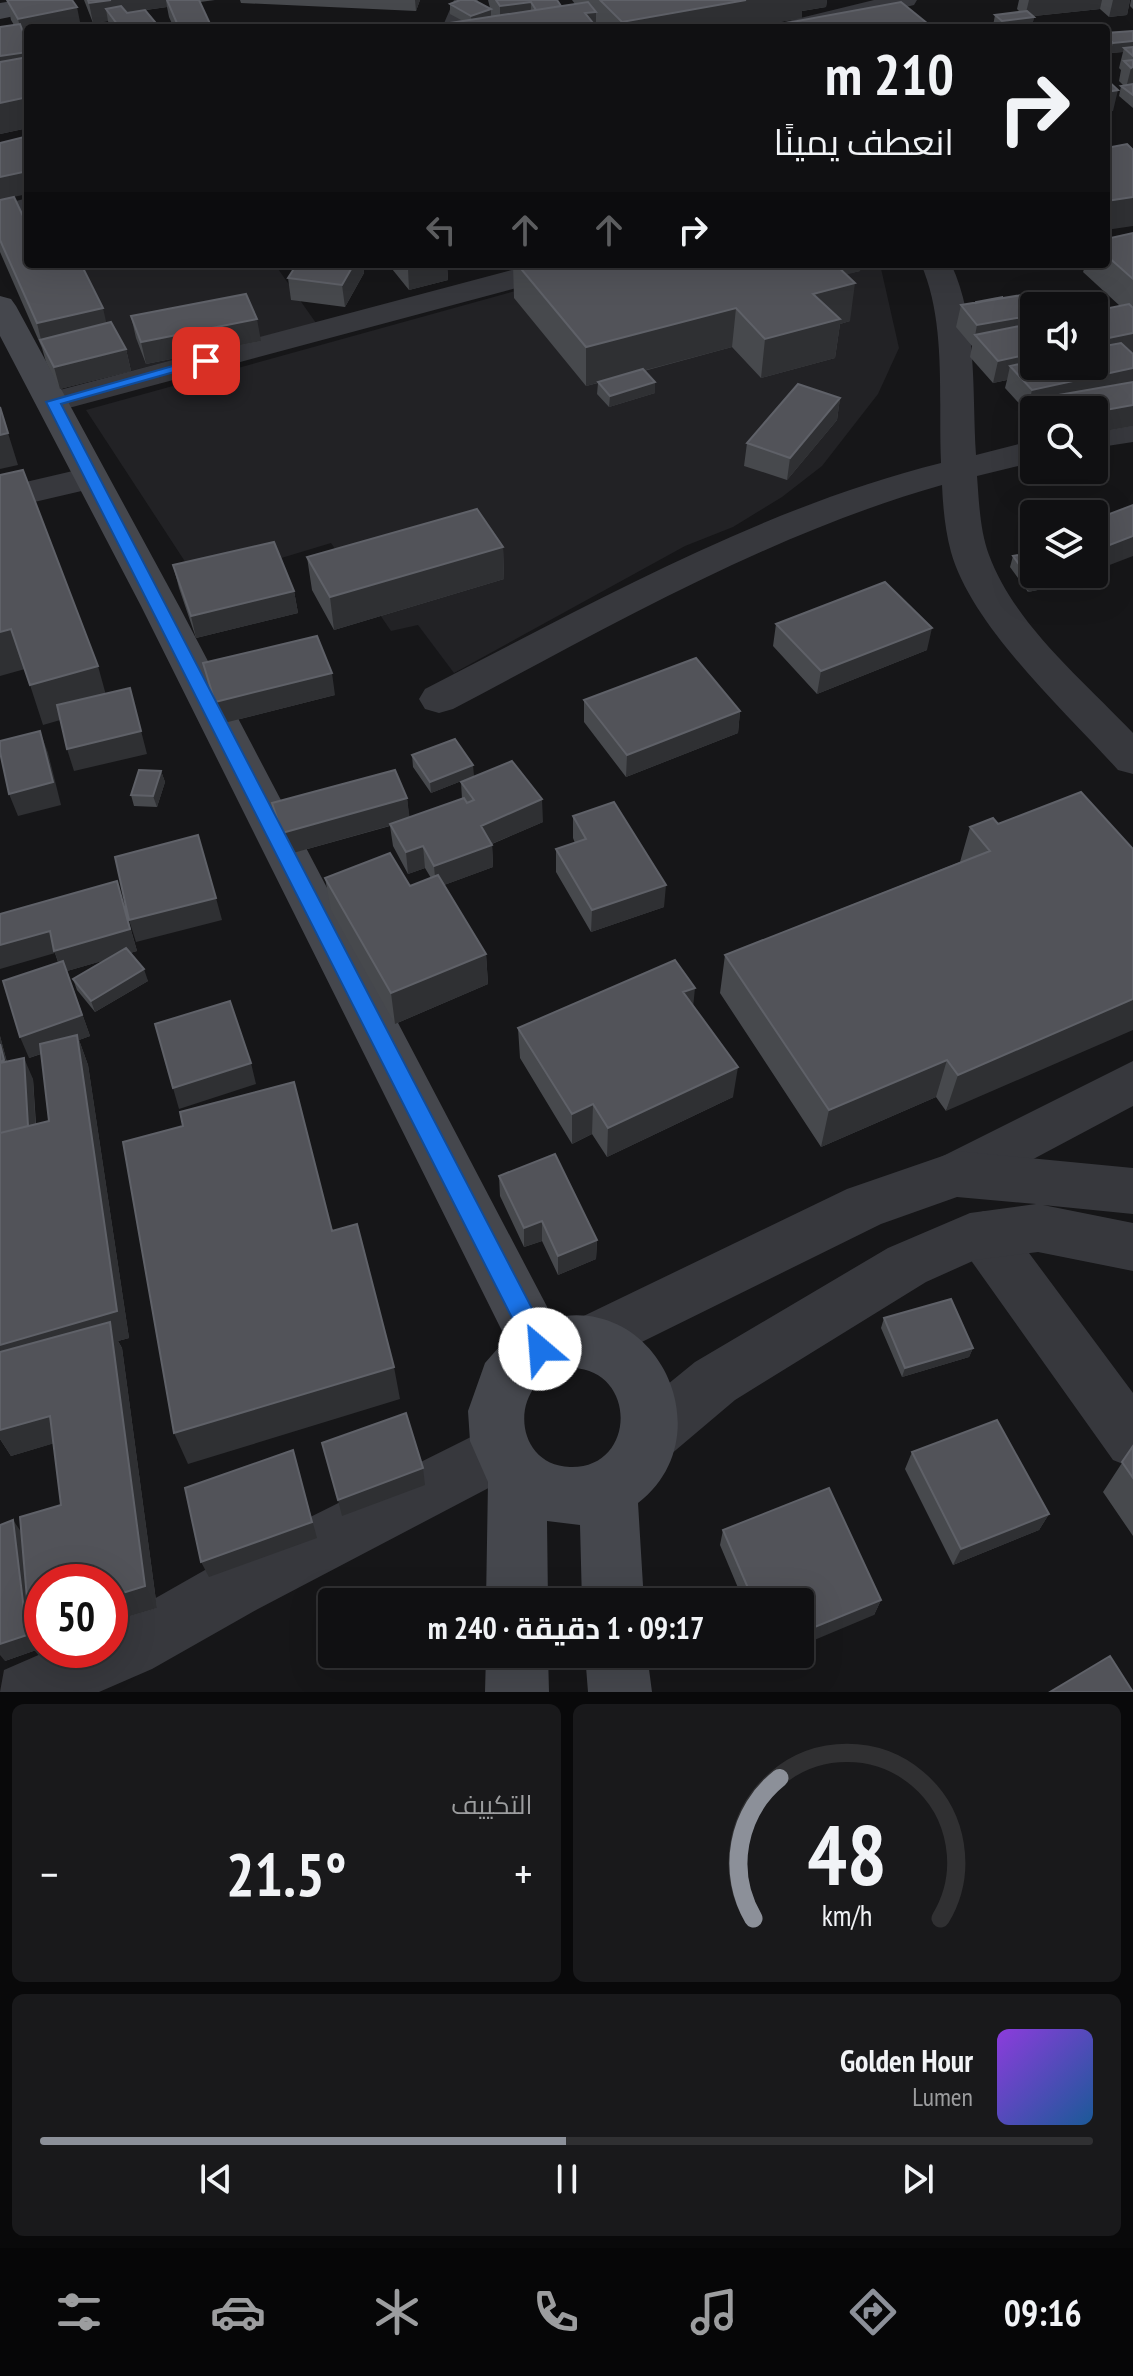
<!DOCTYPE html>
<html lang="ar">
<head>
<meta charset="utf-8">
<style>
  body { margin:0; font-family:"PT Sans Narrow",Cairo,sans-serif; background:#19191b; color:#f1f3f6; direction:rtl; height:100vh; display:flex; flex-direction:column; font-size:30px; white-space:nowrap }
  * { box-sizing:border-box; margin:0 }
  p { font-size:26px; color:#9c9d9f }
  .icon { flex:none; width:44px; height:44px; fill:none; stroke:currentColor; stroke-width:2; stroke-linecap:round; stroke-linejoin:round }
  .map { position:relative; height:1692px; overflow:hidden; direction:ltr }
  .sheet { display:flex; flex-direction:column; gap:12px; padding:12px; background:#09090a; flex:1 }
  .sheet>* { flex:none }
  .top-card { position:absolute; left:24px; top:24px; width:1086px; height:244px; border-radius:8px; box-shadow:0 8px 32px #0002,0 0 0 2px #303032; direction:rtl; background:#101012; color:#f1f3f6; overflow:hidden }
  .fabs { position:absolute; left:1020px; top:292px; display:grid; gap:16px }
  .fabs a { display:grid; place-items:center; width:88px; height:88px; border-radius:8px; background:#101012; box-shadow:0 8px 32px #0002,0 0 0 2px #303032; font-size:40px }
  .speed { position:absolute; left:24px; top:1564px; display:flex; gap:16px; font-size:40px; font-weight:700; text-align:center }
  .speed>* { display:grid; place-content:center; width:104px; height:104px; border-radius:50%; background:#101012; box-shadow:0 8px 32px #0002,0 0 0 2px #303032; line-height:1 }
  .speed .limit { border:12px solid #d22; background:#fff; color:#111 }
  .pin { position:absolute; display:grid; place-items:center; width:68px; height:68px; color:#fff; margin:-34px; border-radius:16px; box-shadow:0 4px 12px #0006 }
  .me { position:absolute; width:88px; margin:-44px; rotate:333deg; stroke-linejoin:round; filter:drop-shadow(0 0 6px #0008) }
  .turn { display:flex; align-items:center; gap:28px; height:168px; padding:0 24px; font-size:36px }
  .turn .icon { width:104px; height:104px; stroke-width:2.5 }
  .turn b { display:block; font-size:56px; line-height:68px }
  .lanes { display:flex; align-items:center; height:76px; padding:0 24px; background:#0003; justify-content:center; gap:40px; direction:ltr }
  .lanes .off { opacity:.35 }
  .big { font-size:60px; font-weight:700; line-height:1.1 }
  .sheet .card { flex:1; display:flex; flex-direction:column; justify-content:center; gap:12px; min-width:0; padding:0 28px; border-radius:12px; background:#19191b }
  .sheet .dial { align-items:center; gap:0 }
  .dial svg { height:208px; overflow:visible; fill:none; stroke:#303032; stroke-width:7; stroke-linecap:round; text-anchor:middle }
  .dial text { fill:#f1f3f6; stroke:none }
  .song { display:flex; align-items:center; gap:24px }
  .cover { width:96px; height:96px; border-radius:12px; background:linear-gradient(135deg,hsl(270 70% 55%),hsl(210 70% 35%)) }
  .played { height:8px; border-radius:4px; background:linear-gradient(90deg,#8c9099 50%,#303032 50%) }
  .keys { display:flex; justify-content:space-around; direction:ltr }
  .heat { display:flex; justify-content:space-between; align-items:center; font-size:44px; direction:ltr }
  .sheet .tiles { flex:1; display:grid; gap:12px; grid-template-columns:1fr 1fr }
  .card:last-child { grid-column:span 2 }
  .trip { position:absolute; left:318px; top:1588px; width:496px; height:80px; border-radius:8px; background:#101012; box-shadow:0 8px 32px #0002,0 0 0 2px #303032; font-weight:700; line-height:80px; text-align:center; direction:rtl }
  .dock { display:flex; height:128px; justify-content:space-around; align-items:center; background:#060607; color:#9c9d9f }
  .dock .icon { width:56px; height:56px }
  .dock .current { color:#8c9099 }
  .dock b { font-size:36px; color:#f1f3f6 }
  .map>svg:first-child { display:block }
  .built { fill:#222225 }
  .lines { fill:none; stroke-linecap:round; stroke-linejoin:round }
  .service { fill:#37383d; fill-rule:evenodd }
  .minor { fill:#37383d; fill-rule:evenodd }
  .tertiary { fill:#37383d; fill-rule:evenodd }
  .secondary { fill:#45474d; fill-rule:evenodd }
  .wall { fill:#47494d }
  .shaded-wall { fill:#2f3033 }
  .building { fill:#525359; stroke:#5f6168; stroke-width:2 }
  .route { fill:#1a73e8; stroke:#114b97; stroke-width:2 }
</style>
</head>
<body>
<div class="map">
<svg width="1133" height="1692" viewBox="0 0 1133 1692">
  <rect width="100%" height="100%" fill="#161618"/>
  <!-- built -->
  <path class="built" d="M5,226L28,264H282L276,266L316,323L88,382Z
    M613,264H880L899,348L878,394L822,466L782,497L733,527L685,546L454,673L418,625L391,631L331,543L199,583L86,410Z"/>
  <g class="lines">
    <!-- service -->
    <path class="service" d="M974,264L940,274L932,269L940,264Z"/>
    <!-- minor -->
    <path class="minor" d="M454,0H478L468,28H442Z
      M874,0H917L914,5L820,28H776L780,23Z
      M28,198V216L0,223V205Z
      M534,264H584L580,271L65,409L53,412L41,409L36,402L41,395Z
      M921,264H951C978,321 972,393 976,455L1034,440V462L977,476C979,502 980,531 989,555C1015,625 1083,680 1133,733V774L1118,770C1066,712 972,627 951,552C945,530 943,507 942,485C769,534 611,626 453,709L439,713L425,709L419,699L425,689C591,604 758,509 941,463C938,399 947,324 921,264Z
      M1133,422V442L1094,448V428Z
      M90,467L103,470L108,478L103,486L0,510V488Z
      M1133,1061V1106L975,1190L957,1197L939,1190L931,1174L939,1158Z
      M984,1211L1003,1218L1133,1393V1468L1113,1460L965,1252L958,1235L965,1218Z
      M501,1422L521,1431L530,1451L521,1471L256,1610L152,1669L99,1692H0L4,1670L50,1650H110V1624L212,1566Z"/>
    <!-- tertiary -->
    <path class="tertiary" d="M957,1151L1133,1168V1214L1043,1205L1133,1223V1271L1038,1252L975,1260L926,1282L735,1400L670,1455L650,1463L630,1455L621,1435L630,1415L695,1362L888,1248L970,1213L1036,1204L957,1197L881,1224L587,1369L567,1362L559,1343L567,1324L847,1189Z"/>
    <!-- secondary -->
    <path class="secondary" d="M19,0H72L69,5L0,19V3Z
      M0,296L11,299L16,306L179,606L553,1318C659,1294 724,1437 638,1503L644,1602H582L580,1525L547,1521L548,1602H486L488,1482L470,1441L468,1411L485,1363L506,1339L141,606L0,336ZM573,1368C638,1371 636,1469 570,1467C508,1465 509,1371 573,1368Z
      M486,1654H548L549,1692H485Z
      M585,1654H647L652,1692H588Z"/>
  </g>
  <!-- wall -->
  <path class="wall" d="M7,0L81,27L28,28V38H25L28,128L0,134V27L14,25L11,20Z
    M84,0H215L200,2L212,28H174L169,17L167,7L146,10L160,28H110L108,21L93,23Z
    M240,0H420L416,11L241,3Z
    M488,0H557L561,6L575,4L572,0H827L826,7L802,11V18L745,28H599L596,25L597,28H443V24L463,21L450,14V4L490,8Z
    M1019,0H1130L1127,15L1109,17L1100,9L1034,16L1032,27L996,28L993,26L995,15L1020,12L1017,9Z
    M1131,0H1133V9L1130,6Z
    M1133,31V108L1119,96L1121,86L1123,85L1119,81L1121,70L1119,68L1123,52L1110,53L1106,49V33Z
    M0,200L23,216L126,349L131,371L60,389L46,362L42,348L0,252Z
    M1133,233V426L1094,433V410H1056L1057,405L1027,412L1005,388L1007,380L993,383L970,357L972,346L956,327L961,305L1034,366L1120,306L1083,272L1086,264H1106V239Z
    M297,264H363L364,273L345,307L291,300L288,278Z
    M388,264H447L448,280L409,290Z
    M513,264H861L860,271L846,274L850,321L840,324L835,358L761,378L732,347L644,371L655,382V393L609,407L597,394L598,383L586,386L514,298Z
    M131,316L261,341L146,364L136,338Z
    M840,398L837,420L787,480L744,466L747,443Z
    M503,547L504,579L334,630L312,590L307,557Z
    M1013,556L1055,576L1052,587L1028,592L1010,567Z
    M173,565L294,591L298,613L196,638L179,588Z
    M1054,574H1086L1064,583Z
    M776,624L927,650L817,694L773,646Z
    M203,663L335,695L220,724L208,686Z
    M584,700L740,711L738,733L626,777L584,722Z
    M412,755L474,776L431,793L413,767Z
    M161,771L165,782L157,807L134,806L131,795Z
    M461,782L543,822L492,844L493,867L444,885L486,954L488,984L395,1024L331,910L325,878L410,886L431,878L425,868L408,874L393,846L390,826L286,855L276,825L272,803L407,798L409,817L462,799Z
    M1081,792L946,1111L936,1097L821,1147L720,993L725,955L960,862L970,827L998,824Z
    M573,816L664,907L591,932L556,872V849L575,843L573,838Z
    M117,881L137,951L130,953L148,981L95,1012L77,990L73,979L105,960L67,971L90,1036L79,1040L88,1065L129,1338L118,1341L122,1348L157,1608L110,1622V1582L37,1632L39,1649L5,1661L21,1532L61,1505L54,1443L11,1456L0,1439V1036L7,1062L33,1079L36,1124L49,1121L41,1054L29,1058L58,962L55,953Z
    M693,1006L733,1097L607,1157L592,1134L572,1144L520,1058L518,1028Z
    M499,1176L597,1240L596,1259L558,1275L542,1241L524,1247L500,1196Z
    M884,1318L973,1348L969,1357L902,1377L881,1328Z
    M1133,1446V1536L1103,1492Z
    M912,1452L1049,1514L1039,1530L953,1565L905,1469Z
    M723,1530L881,1600L874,1615L800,1602H744L720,1545Z"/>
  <!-- shaded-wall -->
  <path class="shaded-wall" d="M111,0H166L167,7L145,10L114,20L106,9L108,21L93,23L89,3Z
    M415,0H420L416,11Z
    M746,0H827L826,7L802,11V18L745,28H622V22Z
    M1029,0H1102L1100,9L1025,17Z
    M1113,0H1130L1127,15L1109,17Z
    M531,2V20L500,26V6Z
    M77,7L81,27L28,28V38L23,39L18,19Z
    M491,9V19L472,26L471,16Z
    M596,12V28L585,13Z
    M1034,17L1032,27L1001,28L1002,21Z
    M1133,41V51L1124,48L1123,52L1110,53L1113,43Z
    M28,52V73L0,77V56Z
    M1133,67V87L1126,88L1131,68Z
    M1118,90L1113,111L1106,112V92Z
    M28,97V128L0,134V103Z
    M28,171V193L25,188L27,194L0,200V177Z
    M1133,197V226L1106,230V201Z
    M354,264H363L364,273L345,307L342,285Z
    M426,264H447L448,280L409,290L408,269Z
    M813,264H861L860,271L811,284Z
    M855,283L850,321L840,324L835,358L761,378L765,339L813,294Z
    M103,308L110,339L42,344L37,323Z
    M736,308L732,347L586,386V347Z
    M1034,315V336H975L977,325Z
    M257,319L261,341L146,364L141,342Z
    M1133,333V354L1094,362V341Z
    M126,349L131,371L60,389L54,367Z
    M1034,353V366H1010L1007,380L993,383L998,361Z
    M1133,368V389L1059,395L1057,405L1027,412L1032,390Z
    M655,382V393L609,407L610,396Z
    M840,398L837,420L787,480L790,458Z
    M1133,405V426L1094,433V412Z
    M8,433L18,465L0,469V435Z
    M1133,536V556L1094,571V551Z
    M503,547L504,579L334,630L330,597Z
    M1066,574H1086L1064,583Z
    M1055,576L1052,587L1028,592L1031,581Z
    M294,591L298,613L196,638L191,616Z
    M932,628L927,650L817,694L821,671Z
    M11,629L25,669L0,676V632Z
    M98,666L109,706L43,725L30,685Z
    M332,673L335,695L220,724L215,702Z
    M130,688L147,754L74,771L67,749Z
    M740,711L738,733L626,777L627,755Z
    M40,731L48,753L61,805L18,816L9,794Z
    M473,765L474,776L431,793L430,782Z
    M161,771L165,782L157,807L153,796Z
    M407,798L410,820L286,855L282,833Z
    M542,799L543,822L482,848L481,826Z
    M492,845L493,867L436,888L434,866Z
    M423,846L425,868L408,874L406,852Z
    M117,881L137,951L67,971L90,1036L79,1040L88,1065L129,1338L118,1341L122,1348L157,1608L110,1622L112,1343L0,1365V1345L78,1041L29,1058L20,1037L62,973L55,953L0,969V945Z
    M666,885L664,907L591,932L592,910Z
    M216,898L222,920L136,942L129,920Z
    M486,954L488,984L395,1024L391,993Z
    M144,969L148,981L95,1012L91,1001Z
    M695,988L692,1018L683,992Z
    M1133,999V1030L946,1111L958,1075Z
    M0,1036L9,1071L0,1074Z
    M24,1058L33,1079L37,1150L0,1158Z
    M947,1060L936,1097L821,1147L829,1110Z
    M251,1063L256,1084L179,1109L173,1088Z
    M738,1067L733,1097L607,1157L608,1128Z
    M593,1104L592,1134L572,1144V1114Z
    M542,1221V1241L524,1247V1228Z
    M597,1240L596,1259L558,1275V1256Z
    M973,1348L969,1357L902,1377L905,1368Z
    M394,1367L400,1399L188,1464L174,1433Z
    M50,1416L65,1440L11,1456L0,1439V1430Z
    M293,1450L317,1538L209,1577L201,1562Z
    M423,1468L425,1485L342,1516L338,1500Z
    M1049,1514L1039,1530L953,1565L961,1549Z
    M13,1520L24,1536L42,1618V1638L37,1632L39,1649L5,1661L0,1655V1644Z
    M881,1600L874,1615L800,1646V1633Z
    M770,1654H780L768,1659Z"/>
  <!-- building -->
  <path class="building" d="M7,0H72L77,7L18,19Z
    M88,0H111L89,3Z
    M167,0H199L212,28H179Z
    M460,0H474L491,9L471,16L450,4Z
    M496,0H557L561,6L536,10L531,2L500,6Z
    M600,0H746L622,22Z
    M588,2L596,12L585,13L597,28H445L443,24Z
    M901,2L933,28H759Z
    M121,6L127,13L145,10L160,28H120L106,9Z
    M1027,11L1034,17L1002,21L995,15Z
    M20,24L28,45V52L0,56V27Z
    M1133,31V41L1113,43L1106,36V33Z
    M1133,47V56L1124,48Z
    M28,57V97L0,103V62Z
    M1133,60V67L1131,68L1124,61Z
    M1106,79L1118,90L1106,92Z
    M1133,84V95L1121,86Z
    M28,136V171L0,177V143Z
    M1127,144L1133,150V197L1106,201V148Z
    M14,197L23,216L28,215V264H81L103,308L37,323L0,240V200Z
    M1133,233V279L1106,255V239Z
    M297,264H354L342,285L288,278Z
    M404,264H426L408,269Z
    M517,264H835L855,283L813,294L840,319L765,339L736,308L586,347Z
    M1040,292L1053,306H1034V315L977,325L961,305Z
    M246,294L257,319L141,342L131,316Z
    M1003,297L976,303V302Z
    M1129,304L1133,308V333L1094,341V311Z
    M111,322L126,349L54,367L40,340Z
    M1034,323V353L998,361L975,335Z
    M1121,343L1133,354V368L1032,390L1010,366L1034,361V366H1094V348Z
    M643,369L655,382L610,396L598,382Z
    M1133,382V405L1094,412V410H1072L1059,395Z
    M798,384L840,398L790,458L747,443Z
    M0,407L8,433L0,435Z
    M23,470L98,666L30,685L11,629L0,632V475Z
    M1133,505V536L1094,551V520Z
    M477,509L503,547L330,597L307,557Z
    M274,542L294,591L191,616L173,565Z
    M1034,552V574H1054L1055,576L1031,581L1013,556Z
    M885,582L932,628L821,671L776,624Z
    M317,636L332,673L215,702L203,663Z
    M696,658L740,711L627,755L584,700Z
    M130,688L141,731L67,749L57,705Z
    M40,731L53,782L9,794L0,752V741Z
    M455,739L473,765L430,782L412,755Z
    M512,761L542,799L481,826L492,845L434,866L423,846L406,852L390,824L464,798L467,803L474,800L461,782Z
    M139,770L161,771L153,796L131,795Z
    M395,770L407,798L282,833L272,803Z
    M1081,792L1133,849V999L958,1075L947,1060L829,1110L725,955L990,851L970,827L993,818L998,824Z
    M614,802L666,885L592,910L556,849L586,839L573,816Z
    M198,835L216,898L129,920L115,857Z
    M390,853L410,886L438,875L486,954L391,993L325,878Z
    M117,881L130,929L54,951L50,931L0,945V914Z
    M126,948L144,969L91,1001L73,979Z
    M675,960L695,988L683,992L738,1067L608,1128L593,1104L572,1114L518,1028Z
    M63,961L82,1015L20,1037L3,981Z
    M230,1001L251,1063L173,1088L155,1024Z
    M77,1035L117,1311L0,1345V1133L49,1121L40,1044Z
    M0,1044L4,1060L0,1062Z
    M24,1058L28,1126L0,1133V1063Z
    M294,1082L332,1231L357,1224L394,1367L174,1433L123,1142L183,1126L180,1112Z
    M555,1154L597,1240L558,1256L542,1221L524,1228L499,1176Z
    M951,1299L973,1348L905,1368L884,1318Z
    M110,1322L145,1586L110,1597V1582H42V1618L29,1622L20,1517L61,1505L50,1416L0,1430V1352Z
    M406,1413L423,1468L338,1500L322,1443Z
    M997,1420L1049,1514L961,1549L912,1452Z
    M1133,1446V1478L1122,1462Z
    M293,1450L312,1522L201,1562L185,1488Z
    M829,1488L881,1600L800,1633V1602H754L723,1530Z
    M13,1520L27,1635L0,1644V1525Z
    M1110,1656L1133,1692H1050Z"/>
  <!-- route -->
  <path class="route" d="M201,358L213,361L61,404L549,1341L552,1349L549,1357L540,1360L532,1357L46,402Z"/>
</svg>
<div class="fabs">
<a><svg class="icon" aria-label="sound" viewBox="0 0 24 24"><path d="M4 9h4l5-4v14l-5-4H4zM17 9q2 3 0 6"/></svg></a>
<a><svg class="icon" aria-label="search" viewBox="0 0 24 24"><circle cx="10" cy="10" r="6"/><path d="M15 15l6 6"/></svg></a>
<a><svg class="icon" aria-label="layers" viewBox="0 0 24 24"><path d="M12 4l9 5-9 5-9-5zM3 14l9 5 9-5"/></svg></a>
</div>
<div class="speed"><div class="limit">50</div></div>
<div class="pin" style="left:206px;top:361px;background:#d93025"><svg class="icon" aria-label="arrive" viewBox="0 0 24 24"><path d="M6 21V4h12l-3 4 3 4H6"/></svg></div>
<svg class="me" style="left:540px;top:1349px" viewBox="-20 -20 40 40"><circle r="19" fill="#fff"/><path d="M0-13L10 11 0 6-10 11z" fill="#1a73e8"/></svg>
<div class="trip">09:17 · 1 دقيقة · 240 m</div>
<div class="top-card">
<div class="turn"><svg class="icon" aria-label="right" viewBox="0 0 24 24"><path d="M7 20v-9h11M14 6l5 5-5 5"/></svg><div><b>210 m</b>انعطف يمينًا</div></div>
<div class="lanes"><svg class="icon off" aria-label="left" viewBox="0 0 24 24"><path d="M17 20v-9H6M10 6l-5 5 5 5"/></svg><svg class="icon off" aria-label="ahead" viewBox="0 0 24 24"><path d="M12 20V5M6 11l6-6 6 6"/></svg><svg class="icon off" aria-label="ahead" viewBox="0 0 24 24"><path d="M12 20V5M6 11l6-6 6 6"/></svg><svg class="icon" aria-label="right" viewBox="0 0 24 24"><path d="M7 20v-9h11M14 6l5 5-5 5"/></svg></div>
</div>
</div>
<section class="sheet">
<div class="tiles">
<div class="card dial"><svg viewBox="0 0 100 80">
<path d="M14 69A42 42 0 1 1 86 69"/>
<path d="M14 69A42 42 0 0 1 24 15" stroke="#8c9099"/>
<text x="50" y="56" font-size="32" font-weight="700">48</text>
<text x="50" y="72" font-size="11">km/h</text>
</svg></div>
<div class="card"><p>التكييف</p>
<div class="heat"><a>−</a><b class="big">21.5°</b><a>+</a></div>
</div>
<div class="card">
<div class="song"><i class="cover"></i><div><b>Golden Hour</b><p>Lumen</p></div></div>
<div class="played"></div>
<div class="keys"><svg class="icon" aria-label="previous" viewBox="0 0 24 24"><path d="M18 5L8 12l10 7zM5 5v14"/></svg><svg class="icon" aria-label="pause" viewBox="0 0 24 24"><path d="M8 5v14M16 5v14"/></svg><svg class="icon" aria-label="next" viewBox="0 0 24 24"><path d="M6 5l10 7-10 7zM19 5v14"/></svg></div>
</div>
</div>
</section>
<nav class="dock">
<b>09:16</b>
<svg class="icon current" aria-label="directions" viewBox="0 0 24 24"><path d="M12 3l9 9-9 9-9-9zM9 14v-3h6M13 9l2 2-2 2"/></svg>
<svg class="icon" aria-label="music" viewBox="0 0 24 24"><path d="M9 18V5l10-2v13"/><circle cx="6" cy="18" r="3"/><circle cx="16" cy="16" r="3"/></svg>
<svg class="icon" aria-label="phone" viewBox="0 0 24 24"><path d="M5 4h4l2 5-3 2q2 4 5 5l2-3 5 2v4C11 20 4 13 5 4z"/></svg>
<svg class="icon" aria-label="climate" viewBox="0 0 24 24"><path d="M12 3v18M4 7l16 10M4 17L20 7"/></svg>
<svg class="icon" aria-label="car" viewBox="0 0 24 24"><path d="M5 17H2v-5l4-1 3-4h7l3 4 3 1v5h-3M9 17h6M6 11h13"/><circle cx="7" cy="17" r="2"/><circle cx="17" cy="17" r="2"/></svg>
<svg class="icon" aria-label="filters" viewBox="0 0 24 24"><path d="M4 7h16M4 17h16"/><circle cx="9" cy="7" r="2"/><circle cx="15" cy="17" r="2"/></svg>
</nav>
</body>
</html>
